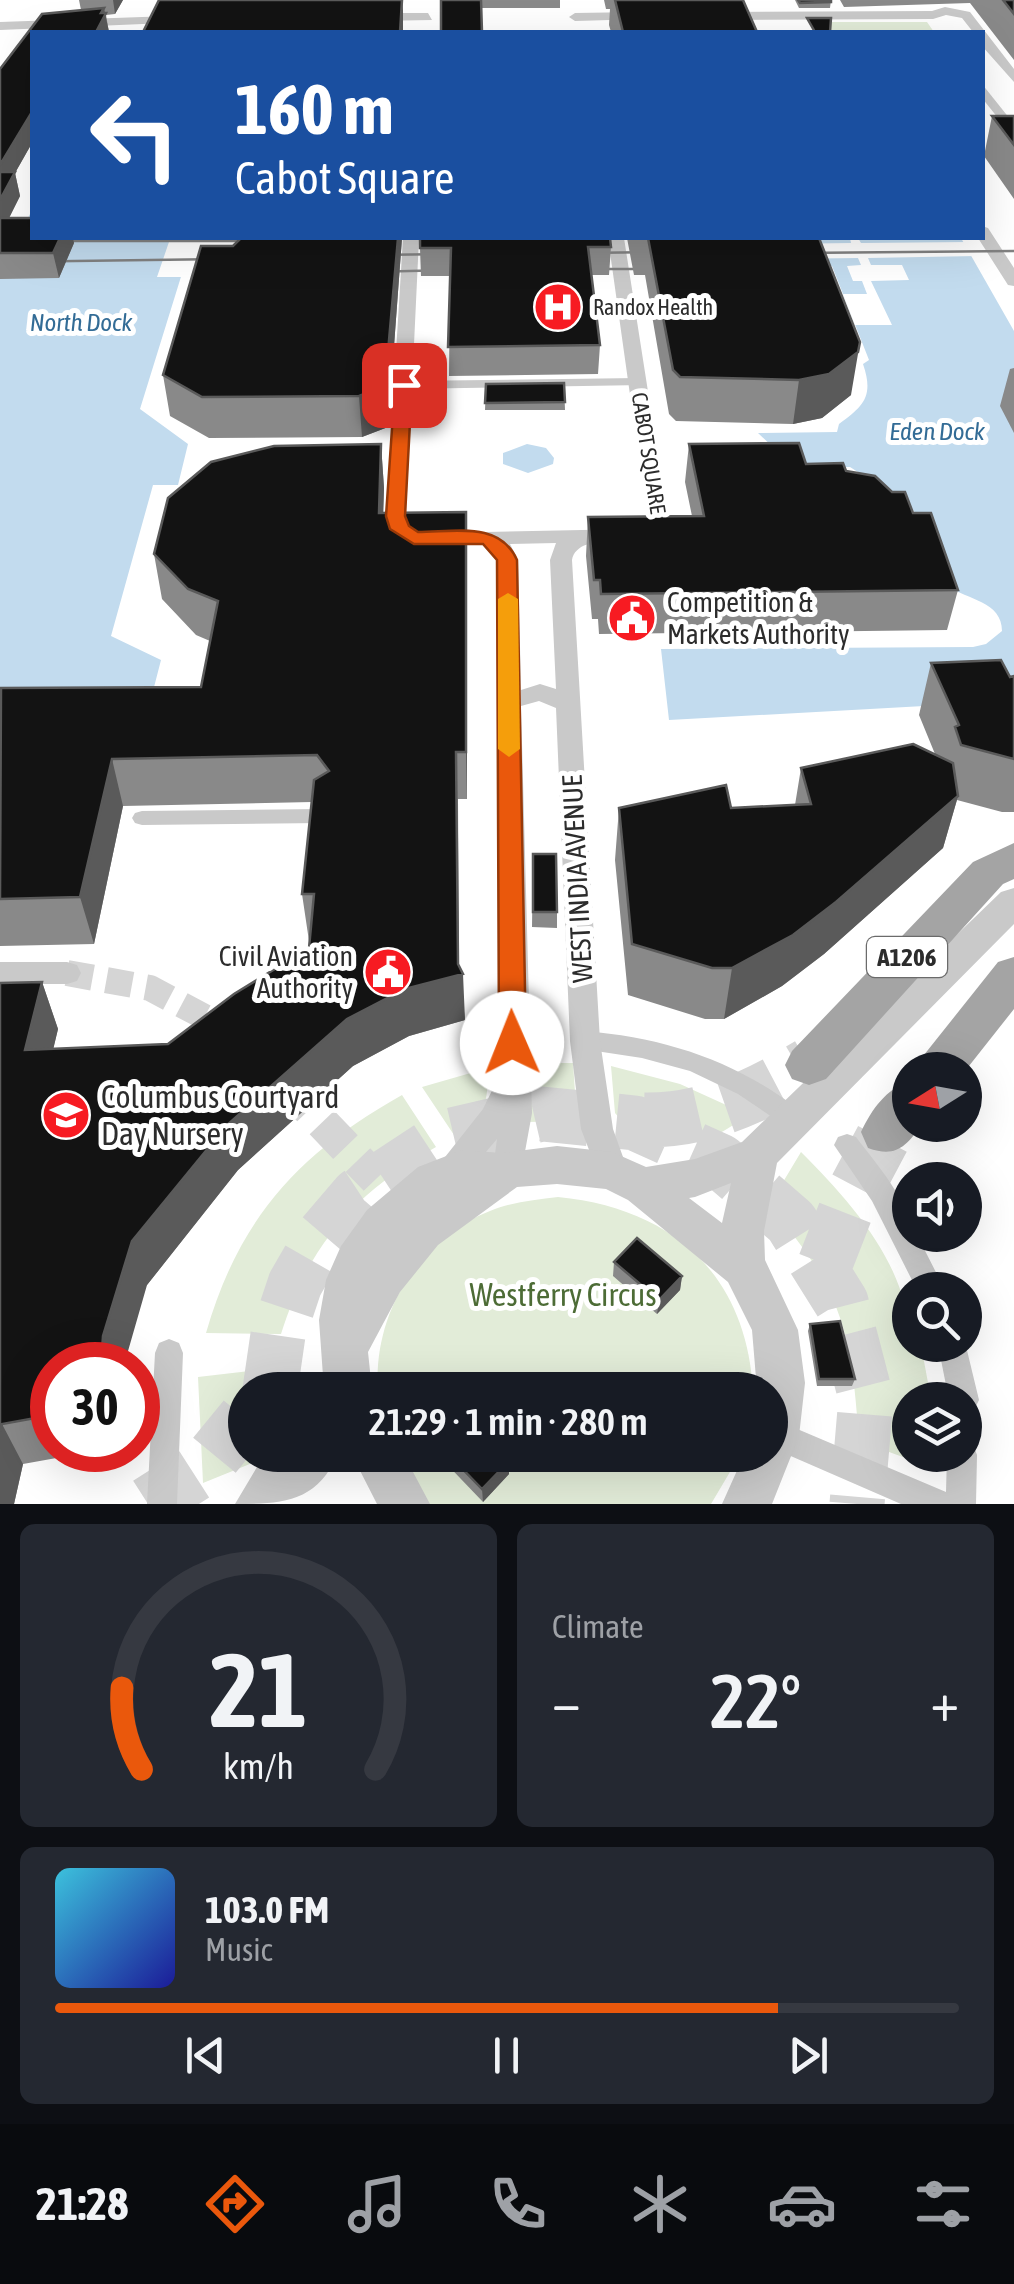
<!DOCTYPE html>
<html lang="en">
<head>
<meta charset="utf-8">
<style>
  body { margin:0; font-family:"Asap Condensed",sans-serif; background:#242831; color:#f1f3f6; height:100vh; display:flex; flex-direction:column; font-size:38px; white-space:nowrap }
  * { box-sizing:border-box; margin:0 }
  p { font-size:32px; color:#9ea1a6 }
  .icon { flex:none; width:55px; height:55px; fill:none; stroke:currentColor; stroke-width:2; stroke-linecap:round; stroke-linejoin:round }
  .map { position:relative; height:1504px; overflow:hidden }
  .details { display:flex; flex-direction:column; gap:20px; padding:20px; background:#0d0f14; flex:1 }
  .details>* { flex:none }
  .hud { position:absolute; left:30px; top:30px; width:955px; height:210px; border-radius:0px; box-shadow:0 10px 40px #0002; background:#1a4fa0; color:#fff; overflow:hidden }
  .needle { width:65px; rotate:259deg }
  .buttons { position:absolute; left:892px; top:1052px; display:grid; gap:20px }
  .buttons a { display:grid; place-items:center; width:90px; height:90px; border-radius:50%; background:#171b24; box-shadow:0 10px 40px #0002; font-size:50px }
  .speed { position:absolute; left:30px; top:1342px; display:flex; gap:20px; font-size:50px; font-weight:700; text-align:center }
  .speed>* { display:grid; place-content:center; width:130px; height:130px; border-radius:50%; background:#171b24; box-shadow:0 10px 40px #0002; line-height:1 }
  .speed .limit { border:15px solid #d22; background:#fff; color:#111 }
  .pin { position:absolute; display:grid; place-items:center; width:85px; height:85px; color:#fff; margin:-42px; border-radius:20px; box-shadow:0 5px 15px #0006 }
  .me { position:absolute; width:110px; margin:-55px; rotate:359deg; stroke-linejoin:round; filter:drop-shadow(0 0 8px #0008) }
  .turn { display:flex; align-items:center; gap:35px; height:210px; padding:0 40px; font-size:45px }
  .turn .icon { width:130px; height:130px; stroke-width:2.5 }
  .turn b { display:block; font-size:70px; line-height:85px }
  .big { font-size:75px; font-weight:600; line-height:1.1 }
  .details .widget { flex:1; display:flex; flex-direction:column; justify-content:center; gap:15px; min-width:0; padding:0 35px; border-radius:15px; background:#242831 }
  .details .dial { align-items:center; gap:0 }
  .dial svg { height:260px; overflow:visible; fill:none; stroke:#363941; stroke-width:7; stroke-linecap:round; text-anchor:middle }
  .dial text { fill:#f1f3f6; stroke:none }
  .song { display:flex; align-items:center; gap:30px }
  .cover { width:120px; height:120px; border-radius:15px; background:linear-gradient(135deg,hsl(190 70% 55%),hsl(240 70% 35%)) }
  .played { height:10px; border-radius:5px; background:linear-gradient(90deg,#ea580c 80%,#363941 80%) }
  .keys { display:flex; justify-content:space-around; direction:ltr }
  .heat { display:flex; justify-content:space-between; align-items:center; font-size:55px; direction:ltr }
  .details .tiles { flex:1; display:grid; gap:20px; grid-template-columns:1fr 1fr }
  .widget:last-child { grid-column:span 2 }
  .trip { position:absolute; left:228px; top:1372px; width:560px; height:100px; border-radius:50px; background:#171b24; box-shadow:0 10px 40px #0002; font-weight:600; line-height:100px; text-align:center }
  .tab-bar { display:flex; height:160px; justify-content:space-around; align-items:center; background:#090b0e; color:#9ea1a6 }
  .tab-bar .icon { width:70px; height:70px }
  .tab-bar .active { color:#ea580c }
  .tab-bar b { font-size:45px; color:#f1f3f6 }
  .map>svg:first-child { display:block }
  .green { fill:#e2ecd8 }
  .water { fill:#c2dbee }
  .pier { fill:#fff }
  .lines { fill:none; stroke-linecap:round; stroke-linejoin:round }
  .minor-tunnel-far1 { stroke:#d5d5d5; stroke-width:26; stroke-dasharray:26 14; stroke-linecap:butt }
  .minor-tunnel { stroke:#d5d5d5; stroke-width:34; stroke-dasharray:34 18; stroke-linecap:butt }
  .primary-tunnel { stroke:#d5d5d5; stroke-width:55; stroke-dasharray:55 28; stroke-linecap:butt }
  .pedestrian { fill:#c9c9c9; fill-rule:evenodd }
  .minor { fill:#c9c9c9; fill-rule:evenodd }
  .tertiary { fill:#c9c9c9; fill-rule:evenodd }
  .primary { fill:#a4a4a4; fill-rule:evenodd }
  .tram { stroke:#818181; stroke-width:2.5 }
  .wall { fill:#898989 }
  .shaded-wall { fill:#5a5a5a }
  .building { fill:#131313; stroke:#5a5a5a; stroke-width:2.5 }
  .route { fill:#ea580c; stroke:#983908; stroke-width:2.5 }
  .slow { fill:#f59e0b }
  .labels { text-anchor:middle; stroke-width:10; stroke-linejoin:round; paint-order:stroke }
  .far-poi-label { font-size:22px; fill:#2c2c2c; stroke:#fff; text-anchor:start }
  .far-street-label { font-size:22px; fill:#2c2c2c; stroke:#fff }
  .far-water-label { font-size:25px; font-style:italic; fill:#336c96; stroke:#fff }
  .shield { fill:#fff; stroke:#6b6b6b; stroke-width:2.5 }
  .shield-label { font-size:25px; font-weight:bold; fill:#2c2c2c }
  .poi-label { font-size:28px; fill:#2c2c2c; stroke:#fff; text-anchor:start }
  .street-label { font-size:28px; fill:#2c2c2c; stroke:#fff }
  .near-poi-label { font-size:32px; fill:#2c2c2c; stroke:#fff; text-anchor:start }
  .near-park-label { font-size:32px; fill:#4d6c36; stroke:#fff }
</style>
</head>
<body>
<div class="map">
<svg width="1014" height="1504" viewBox="0 0 1014 1504">
  <rect width="100%" height="100%" fill="#fff"/>
  <!-- green -->
  <path class="green" d="M826,22H927L934,32H829Z
    M525,1063H573L577,1121L527,1122Z
    M611,1066L680,1084L746,1114C711,1150 649,1155 615,1113Z
    M488,1068C488,1098 486,1124 456,1138L422,1087Z
    M402,1095L436,1147C354,1194 310,1243 281,1334L206,1333C239,1218 299,1153 402,1095Z
    M801,1152C853,1204 910,1268 910,1345H921L931,1399L910,1400V1455H932L933,1468L859,1441C852,1343 846,1297 780,1219L783,1182Z
    M558,1197C671,1208 746,1273 753,1390H378C373,1314 418,1239 490,1211C512,1202 535,1200 558,1197Z
    M276,1368L274,1390H245V1455H272L203,1483L198,1377Z
    M394,1455H740L711,1504H426Z"/>
  <!-- water -->
  <path class="water" d="M32,210V238H193L140,409L188,444L178,485H153L111,636L161,660L144,726L0,729V274Z
    M815,238H961L1014,331V701L669,720L661,649L973,647L986,644L1002,631C1002,601 967,600 948,586L921,518L902,500L850,467L766,468L774,448L758,433L837,432L839,424C864,406 874,396 863,364L869,360L832,266H819Z
    M527,444L546,448L554,458L553,464L528,473L503,464V453Z"/>
  <!-- pier -->
  <path class="pier" d="M850,238H858L861,243L970,242L977,256L868,258L871,265H902L909,280L871,281L892,325H855L843,294H867L862,281H853L847,266L861,265L858,258L775,259V244L851,243Z
    M170,239H198L186,277H157Z"/>
  <g class="lines">
    <!-- minor-tunnel-far1 -->
    <path class="minor-tunnel-far1" d="M67,973L150,988L233,1032"/>
    <!-- minor-tunnel -->
    <path class="minor-tunnel" d="M286,1085L376,1179"/>
    <!-- primary-tunnel -->
    <path class="primary-tunnel" d="M644,1120C706,1121 757,1096 809,1065
      M825,1264L850,1200L886,1132
      M270,1390L278,1335L295,1284L322,1237L358,1195L448,1136L542,1114L635,1123L720,1161L791,1222L841,1302L866,1398L857,1504
      M148,1504L204,1468L245,1418"/>
    <!-- pedestrian -->
    <path class="pedestrian" d="M638,378L643,379V385L404,389L397,385L404,381Z
      M321,809L328,811L331,816L328,821L321,823L142,825L135,823L132,818L135,813L142,811Z
      M585,1031C666,1038 737,1061 802,1112L806,1120L802,1128L793,1131L738,1094L690,1071L642,1058L576,1048L573,1041L576,1034Z
      M847,1134L856,1137C876,1164 910,1200 910,1235H917L945,1290H917L872,1201L834,1145L838,1137Z
      M169,1339L179,1343L183,1353L177,1504H147L155,1353L159,1343Z
      M965,1342L979,1400L974,1410L965,1414V1400H949L938,1345H965Z
      M776,1420L946,1492L947,1455H965V1441L973,1444L977,1455L976,1504H901L770,1447V1423Z"/>
    <!-- minor -->
    <path class="minor" d="M945,7L970,12L1014,69V82L982,46V32H973L962,18L946,15L933,19L715,20L709,16L715,12L932,11Z
      M640,12L644,19L575,21L569,17L575,13Z
      M428,13L432,20L373,21L367,17L373,13Z
      M171,16L167,23L0,30V22Z
      M982,84L1014,124V138L982,98Z
      M982,226L988,228L1014,268V286L1008,285L978,238H982Z
      M403,238H419L406,515L412,529L435,533L632,529L648,523L608,238H624L669,526C643,551 579,528 572,560L600,1041L613,1129L628,1171L623,1181L612,1185L601,1181L581,1129L570,1041L556,708L539,701L521,706L532,1113L520,1179L509,1183L498,1179L493,1169L497,1139L461,1181L450,1185L439,1181L434,1171L483,1109L500,1074L496,560L482,544L435,545L397,538L386,515ZM556,543L550,560L556,689L540,684L521,690L518,560L510,544Z
      M0,962H67L77,965L81,973L77,981L67,984H0Z"/>
    <!-- tertiary -->
    <path class="tertiary" d="M1014,888V924L777,1163L764,1231L765,1260L798,1330L805,1383L799,1436L772,1504H722L744,1455H770V1390H757L752,1330L728,1282L628,1200L606,1189L557,1184L517,1187L438,1245L400,1292L368,1352L372,1390H324L319,1320L326,1280L341,1246L367,1210L418,1167L462,1150L502,1153L557,1146L612,1152L646,1167L695,1159L742,1142L1001,892ZM731,1183L722,1223L689,1198L695,1197Z
      M272,1455H337C317,1503 280,1504 235,1504L257,1467Z
      M352,1455H404L430,1504H377Z"/>
    <!-- primary -->
    <path class="primary" d="M1014,843V879L1003,884L826,1079L809,1085L792,1079L785,1065L792,1051L973,862Z
      M1014,957V1009L965,1071L912,1070L998,962Z
      M910,1081V1125H922C905,1147 896,1158 868,1148L861,1132C872,1109 886,1089 910,1081Z"/>
    <!-- tram -->
    <path class="tram" d="M0,241H266
      M584,253L659,252
      M799,253L1014,251
      M374,255L449,254
      M0,262L224,259
      M580,269H660
      M370,272L450,270"/>
  </g>
  <!-- wall -->
  <path class="wall" d="M79,0H123L115,14L106,15L109,32H32V143L15,173L20,196L9,218H32V238H73L74,243L59,278L0,279V69L42,14L81,10Z
    M441,0H560V8H482Z
    M604,0H743L757,32H611L609,25L610,9H606Z
    M795,0H831L830,8H799Z
    M840,0H1014V60L970,3L844,7Z
    M992,116H1014V199L984,156Z
    M222,238H402L388,427L362,437L209,438L170,416L163,375L233,246L239,239L222,240Z
    M627,238H819L851,395L822,418L793,424L676,421L669,414L645,275H634Z
    M611,247L609,275H591L600,345L598,374L449,376L450,276H421L420,248Z
    M1014,368V433L1000,406L1010,369Z
    M564,383L565,410H485L486,384Z
    M381,444L384,488L383,513L467,557V799H458L459,966L465,1020L409,1036L353,1066L238,1170L147,1285L52,1365V1450H101L23,1464L14,1504H0V983L42,982L58,1029L53,1049L168,1044L309,948V941L302,894L312,802L123,806L94,944L0,946V691L201,687L210,641L196,635L162,599L154,554Z
    M689,444L846,471L913,513L958,590L947,630L599,634L598,619H592L586,556L588,517L692,516L685,482Z
    M931,663L1010,677L1014,676V812H1002L957,800L943,848L824,954L782,986L724,1019H705L628,995L615,860L619,808H731L795,805L801,768L935,754L919,715Z
    M533,854L557,912V928L532,927Z
    M614,1262L682,1276L680,1290L657,1314L613,1276Z
    M810,1324L855,1379L852,1386H817L808,1331Z
    M438,1455H504L509,1461V1474L483,1502Z"/>
  <!-- shaded-wall -->
  <path class="shaded-wall" d="M113,0H123L115,14Z
    M403,0V32H400Z
    M104,8L109,32H96L101,13Z
    M32,112V143L15,173L20,196L0,236V165Z
    M60,238H73L74,243L59,278L53,253Z
    M398,238H402L388,427L362,437L359,396Z
    M860,342L851,395L822,418L793,424L799,380Z
    M381,444L384,488L382,558L379,513Z
    M466,512L467,557V799L466,752Z
    M456,752L459,975L463,974L465,1020L409,1036L353,1066L238,1170L147,1285L124,1365H101L103,1336L132,1241Z
    M112,759L123,806L94,944L80,897Z
    M958,796L943,848L824,954L782,986L724,1019L732,968Z
    M42,982L58,1029L42,1097L25,1050Z
    M682,1276L680,1290L657,1314L659,1300Z
    M2,1424L23,1464L14,1504H0V1431Z
    M509,1461V1474L483,1502L482,1489Z"/>
  <!-- building -->
  <path class="building" d="M159,0H402L400,32H143Z
    M441,0H481L482,32H441Z
    M615,0H743L757,32H623Z
    M798,0H831V2L800,3Z
    M1003,0H1014V14Z
    M104,8L101,13H106L96,32H32V112L0,165V69L42,14Z
    M807,18H831L830,32H815Z
    M992,116H1014V145Z
    M0,172H15L0,200Z
    M0,218H32V238H60L53,253H0Z
    M241,238H398L385,386L359,396L202,397L163,375L201,246H233Z
    M420,238H610L611,247H588L600,345L448,347L451,248H420Z
    M648,238H819L860,342L858,352L829,374L799,380L680,377L673,370Z
    M564,383L565,402L485,403L486,384Z
    M799,443L806,464L843,463L846,471L875,476L892,492H905L913,513H931L958,590L601,594L600,580H594L588,517L704,516L689,444Z
    M381,444L379,513L466,512V752H456L458,964L463,974L405,989L347,1019L227,1125L132,1241L103,1336L101,1365H52V1415L2,1424L0,1431V983L42,982L25,1050L168,1044L234,994L309,948L314,894H302L314,780L329,771L317,755L112,759L80,897L0,899L1,688L201,687L218,601L188,589L154,554L168,498L211,462L274,446Z
    M1001,660L1010,677L1014,676V759L961,745L955,727L959,725L931,663Z
    M913,744L953,763L958,796L836,902L793,935L732,968H712L632,944L619,808L726,785L731,808L811,804L801,768Z
    M533,854H556L557,912H533Z
    M637,1238L682,1276L659,1300L614,1262Z
    M840,1321L855,1379H819L810,1324Z
    M449,1455H504L509,1461L482,1489Z"/>
  <!-- route -->
  <path class="route" d="M404,380L412,385L405,516L409,526L418,532C455,532 500,521 517,560L526,1043L522,1051H503L499,1043L497,560L483,544H414L390,529L386,516L395,385Z"/>
  <!-- slow -->
  <path class="slow" d="M508,593L518,599L520,749L509,757L498,749V599Z"/>
  <!-- icons -->
  <defs>
    <g id="hospital-disc" transform="scale(2.5)"><circle r="9.5" fill="#f71b22" stroke="#fff"/><path d="M-5-5h3v3.5h4V-5h3V5h-3V1.5h-4V5h-3Z" fill="#fff"/></g>
    <g id="civic-disc" transform="scale(2.5)"><circle r="9.5" fill="#f71b22" stroke="#fff"/><path d="M-.6-6.5H3V-4.5H.6V-3L4-1V1h2V6H-6V1h2V-1L-.6-3ZM-1.2 2.5V6h2.4V2.5Z" fill="#fff"/></g>
    <g id="school-disc" transform="scale(2.5)"><circle r="9.5" fill="#f71b22" stroke="#fff"/><path d="M0-5L7-2L0 1L-7-2ZM-4 1L0 2.5L4 1V4Q0 6-4 4Z" fill="#fff"/></g>
  </defs>
  <g fill-rule="evenodd">
    <use href="#hospital-disc" x="558" y="307"/>
    <use href="#civic-disc" x="632" y="618"/>
    <use href="#civic-disc" x="388" y="972"/>
    <use href="#school-disc" x="66" y="1115"/>
  </g>
  <g class="labels">
    <!-- far-poi labels -->
    <g class="far-poi-label">
      <text x="593" y="315">Randox Health</text>
    </g>
    <!-- far-street labels -->
    <g class="far-street-label">
      <text transform="translate(649 453) rotate(81)" y="8">CABOT SQUARE</text>
    </g>
    <!-- far-water labels -->
    <g class="far-water-label">
      <text x="81" y="331">North Dock</text>
      <text x="937" y="440">Eden Dock</text>
    </g>
    <!-- shield labels -->
    <rect class="shield" x="867" y="937" width="80" height="40" rx="8"/>
    <g class="shield-label">
      <text x="907" y="966">A1206</text>
    </g>
    <!-- poi labels -->
    <g class="poi-label">
      <text x="667" y="612">Competition &amp;<tspan x="667" dy="32">Markets Authority</tspan></text>
      <text x="353" y="966" text-anchor="end">Civil Aviation<tspan x="353" dy="32">Authority</tspan></text>
    </g>
    <!-- street labels -->
    <g class="street-label">
      <text transform="translate(577 879) rotate(-93)" y="10">WEST INDIA AVENUE</text>
    </g>
    <!-- near-poi labels -->
    <g class="near-poi-label">
      <text x="101" y="1108">Columbus Courtyard<tspan x="101" dy="37">Day Nursery</tspan></text>
    </g>
    <!-- near-park labels -->
    <g class="near-park-label">
      <text x="563" y="1306">Westferry Circus</text>
    </g>
  </g>
</svg>
<div class="buttons">
<a><svg class="needle" viewBox="-14 -14 28 28"><path d="M0-13l5 13h-10z" fill="#e53935"/><path d="M0 13l5-13h-10z" fill="#9ea1a6"/></svg></a>
<a><svg class="icon" aria-label="sound" viewBox="0 0 24 24"><path d="M4 9h4l5-4v14l-5-4H4zM17 9q2 3 0 6"/></svg></a>
<a><svg class="icon" aria-label="search" viewBox="0 0 24 24"><circle cx="10" cy="10" r="6"/><path d="M15 15l6 6"/></svg></a>
<a><svg class="icon" aria-label="layers" viewBox="0 0 24 24"><path d="M12 4l9 5-9 5-9-5zM3 14l9 5 9-5"/></svg></a>
</div>
<div class="speed"><div class="limit">30</div></div>
<div class="pin" style="left:404px;top:385px;background:#d93025"><svg class="icon" aria-label="arrive" viewBox="0 0 24 24"><path d="M6 21V4h12l-3 4 3 4H6"/></svg></div>
<svg class="me" style="left:512px;top:1043px" viewBox="-20 -20 40 40"><circle r="19" fill="#fff"/><path d="M0-13L10 11 0 6-10 11z" fill="#ea580c"/></svg>
<div class="trip">21:29 · 1 min · 280 m</div>
<div class="hud">
<div class="turn"><svg class="icon" aria-label="left" viewBox="0 0 24 24"><path d="M17 20v-9H6M10 6l-5 5 5 5"/></svg><div><b>160 m</b>Cabot Square</div></div>
</div>
</div>
<section class="details">
<div class="tiles">
<div class="widget dial"><svg viewBox="0 0 100 80">
<path d="M14 69A42 42 0 1 1 86 69"/>
<path d="M14 69A42 42 0 0 1 8 44" stroke="#ea580c"/>
<text x="50" y="56" font-size="32" font-weight="700">21</text>
<text x="50" y="72" font-size="11">km/h</text>
</svg></div>
<div class="widget"><p>Climate</p>
<div class="heat"><a>−</a><b class="big">22°</b><a>+</a></div>
</div>
<div class="widget">
<div class="song"><i class="cover"></i><div><b>103.0 FM</b><p>Music</p></div></div>
<div class="played"></div>
<div class="keys"><svg class="icon" aria-label="previous" viewBox="0 0 24 24"><path d="M18 5L8 12l10 7zM5 5v14"/></svg><svg class="icon" aria-label="pause" viewBox="0 0 24 24"><path d="M8 5v14M16 5v14"/></svg><svg class="icon" aria-label="next" viewBox="0 0 24 24"><path d="M6 5l10 7-10 7zM19 5v14"/></svg></div>
</div>
</div>
</section>
<nav class="tab-bar">
<b>21:28</b>
<svg class="icon active" aria-label="directions" viewBox="0 0 24 24"><path d="M12 3l9 9-9 9-9-9zM9 14v-3h6M13 9l2 2-2 2"/></svg>
<svg class="icon" aria-label="music" viewBox="0 0 24 24"><path d="M9 18V5l10-2v13"/><circle cx="6" cy="18" r="3"/><circle cx="16" cy="16" r="3"/></svg>
<svg class="icon" aria-label="phone" viewBox="0 0 24 24"><path d="M5 4h4l2 5-3 2q2 4 5 5l2-3 5 2v4C11 20 4 13 5 4z"/></svg>
<svg class="icon" aria-label="climate" viewBox="0 0 24 24"><path d="M12 3v18M4 7l16 10M4 17L20 7"/></svg>
<svg class="icon" aria-label="car" viewBox="0 0 24 24"><path d="M5 17H2v-5l4-1 3-4h7l3 4 3 1v5h-3M9 17h6M6 11h13"/><circle cx="7" cy="17" r="2"/><circle cx="17" cy="17" r="2"/></svg>
<svg class="icon" aria-label="filters" viewBox="0 0 24 24"><path d="M4 7h16M4 17h16"/><circle cx="9" cy="7" r="2"/><circle cx="15" cy="17" r="2"/></svg>
</nav>
</body>
</html>
